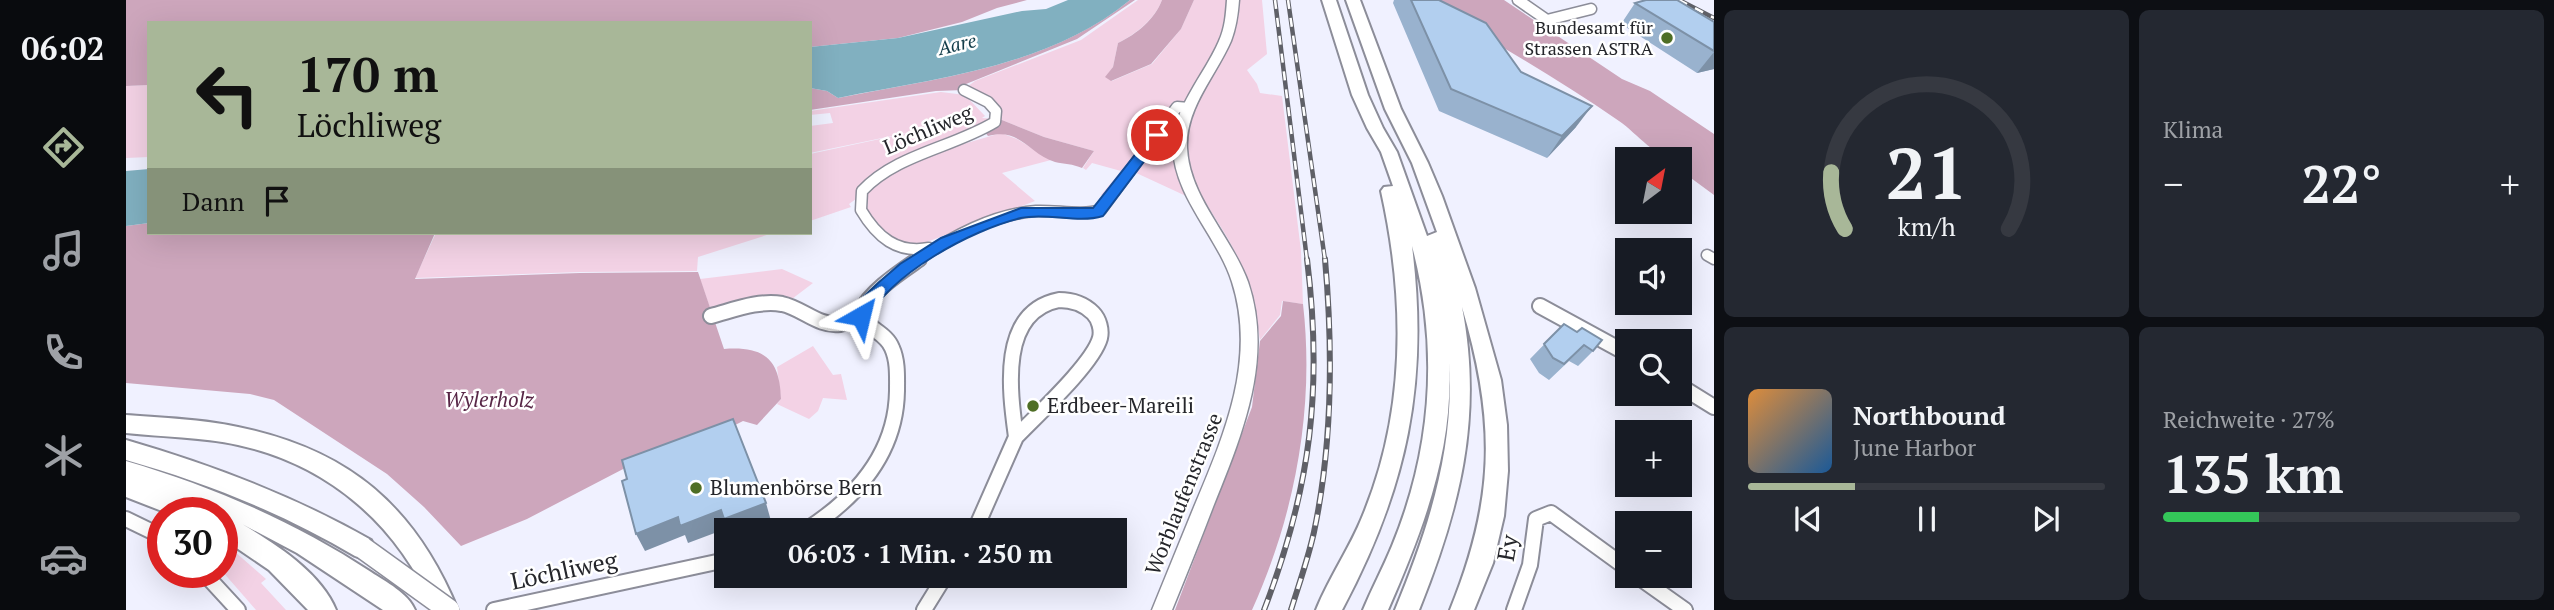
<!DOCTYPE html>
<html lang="de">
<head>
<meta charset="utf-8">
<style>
  body { margin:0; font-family:"PT Serif",serif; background:#242831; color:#f1f3f6; height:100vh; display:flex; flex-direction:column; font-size:26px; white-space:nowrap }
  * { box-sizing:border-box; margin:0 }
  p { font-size:23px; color:#9ea1a6 }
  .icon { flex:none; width:38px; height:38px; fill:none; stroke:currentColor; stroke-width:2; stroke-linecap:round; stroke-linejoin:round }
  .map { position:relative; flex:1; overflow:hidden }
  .panel { display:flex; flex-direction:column; gap:10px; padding:10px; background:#0d0f14; width:840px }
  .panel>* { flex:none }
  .hud { position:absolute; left:21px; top:21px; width:665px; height:214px; border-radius:0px; box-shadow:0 7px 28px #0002; background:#a8b798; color:#111; overflow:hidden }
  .needle { width:46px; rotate:32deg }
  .tools { position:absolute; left:1489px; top:147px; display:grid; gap:14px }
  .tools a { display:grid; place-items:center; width:77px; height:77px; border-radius:0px; background:#171b24; box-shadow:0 7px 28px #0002; font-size:35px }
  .speed { position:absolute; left:21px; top:497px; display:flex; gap:14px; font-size:35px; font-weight:700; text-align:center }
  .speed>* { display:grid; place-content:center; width:91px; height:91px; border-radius:50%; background:#171b24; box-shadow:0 7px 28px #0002; line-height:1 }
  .speed .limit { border:10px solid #d22; background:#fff; color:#111 }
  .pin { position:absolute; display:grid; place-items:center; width:60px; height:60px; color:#fff; margin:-30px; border:4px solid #fff; border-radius:50%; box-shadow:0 2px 7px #0007 }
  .me { position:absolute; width:77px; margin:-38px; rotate:37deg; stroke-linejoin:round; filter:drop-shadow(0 0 5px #0008) }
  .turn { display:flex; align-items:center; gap:24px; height:147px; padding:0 35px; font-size:32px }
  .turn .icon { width:91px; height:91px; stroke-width:2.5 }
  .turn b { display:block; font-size:49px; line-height:60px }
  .then { display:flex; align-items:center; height:66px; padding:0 35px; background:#0003; gap:14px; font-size:26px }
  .big { font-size:52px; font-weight:700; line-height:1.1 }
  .panel .card { flex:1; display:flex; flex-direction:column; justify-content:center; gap:10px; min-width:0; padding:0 24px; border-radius:10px; background:#242831 }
  .panel .dial { align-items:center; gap:0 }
  .dial svg { height:182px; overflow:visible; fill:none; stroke:#363941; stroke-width:7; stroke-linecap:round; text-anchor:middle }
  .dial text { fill:#f1f3f6; stroke:none }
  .song { display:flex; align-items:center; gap:21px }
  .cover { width:84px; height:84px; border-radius:10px; background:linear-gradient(135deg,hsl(30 70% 55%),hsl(210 70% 35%)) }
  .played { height:7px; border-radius:4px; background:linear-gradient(90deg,#a8b798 30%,#363941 30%) }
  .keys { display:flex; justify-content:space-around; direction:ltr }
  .heat { display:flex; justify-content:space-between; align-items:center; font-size:38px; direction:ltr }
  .charge { height:10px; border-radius:5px; background:linear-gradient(90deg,#34c759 27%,#363941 0) }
  .panel .tiles { flex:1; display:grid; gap:10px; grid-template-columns:repeat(2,1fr) }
  .trip { position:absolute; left:588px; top:518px; width:413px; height:70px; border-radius:0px; background:#171b24; box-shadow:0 7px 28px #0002; font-weight:700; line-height:70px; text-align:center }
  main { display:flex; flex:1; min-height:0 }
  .tab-bar { display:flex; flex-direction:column; width:126px; justify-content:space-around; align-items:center; background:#090b0e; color:#9ea1a6 }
  .tab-bar .icon { width:49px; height:49px }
  .tab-bar .on { color:#a8b798 }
  .tab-bar b { font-size:32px; color:#f1f3f6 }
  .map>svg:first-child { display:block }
  .green { fill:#f3d2e5 }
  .forest { fill:#cda6bc }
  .water { fill:#81b0c0 }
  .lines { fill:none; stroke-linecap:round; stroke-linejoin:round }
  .minor-far1-casing { stroke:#8c8d99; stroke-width:13 }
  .minor-casing { stroke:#8c8d99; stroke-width:18 }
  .major-casing { stroke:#8c8d99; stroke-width:3 }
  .highway-casing { stroke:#8c8d99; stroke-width:4 }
  .minor-far1 { stroke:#fff; stroke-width:10 }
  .minor { stroke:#fff; stroke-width:14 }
  .major { fill:#fff; fill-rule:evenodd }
  .highway { fill:#fff; fill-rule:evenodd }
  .rail-far1-casing { stroke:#5f6067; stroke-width:4.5 }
  .rail-casing { stroke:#5f6067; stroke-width:6 }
  .rail-far1 { stroke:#fff; stroke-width:2.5; stroke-dasharray:9; stroke-linecap:butt }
  .rail { stroke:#fff; stroke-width:3.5; stroke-dasharray:11; stroke-linecap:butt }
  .highway-bridge-casing { stroke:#8c8d99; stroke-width:24; stroke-linecap:butt }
  .highway-bridge { stroke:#fff; stroke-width:21 }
  .wall { fill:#99b2ce }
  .shaded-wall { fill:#7d91a7 }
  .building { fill:#b2cfef; stroke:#7d91a7; stroke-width:2 }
  .route { fill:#1a73e8; stroke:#114b97; stroke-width:2 }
  .poi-dot { fill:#4e6e25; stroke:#fff; stroke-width:2.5 }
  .labels { text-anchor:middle; stroke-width:5; stroke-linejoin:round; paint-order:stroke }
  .far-poi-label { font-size:18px; fill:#25262b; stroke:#fff; text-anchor:end }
  .far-water-label { font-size:19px; font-style:italic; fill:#113c49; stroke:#fff }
  .street-label { font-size:21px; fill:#25262b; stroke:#fff }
  .park-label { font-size:21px; font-style:italic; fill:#582747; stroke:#fff }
  .poi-label { font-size:21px; fill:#25262b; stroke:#fff; text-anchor:start }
  .near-street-label { font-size:24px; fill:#25262b; stroke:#fff }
</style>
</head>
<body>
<main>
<nav class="tab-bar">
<b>06:02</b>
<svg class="icon on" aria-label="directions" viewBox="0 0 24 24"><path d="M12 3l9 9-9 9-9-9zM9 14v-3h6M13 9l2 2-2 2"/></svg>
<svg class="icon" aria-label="music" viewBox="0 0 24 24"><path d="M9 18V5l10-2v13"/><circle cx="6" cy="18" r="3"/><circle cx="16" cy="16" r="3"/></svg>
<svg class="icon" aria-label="phone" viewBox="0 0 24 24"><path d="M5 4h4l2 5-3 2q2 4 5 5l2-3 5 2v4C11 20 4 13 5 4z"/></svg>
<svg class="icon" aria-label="climate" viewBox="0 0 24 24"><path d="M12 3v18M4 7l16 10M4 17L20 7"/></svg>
<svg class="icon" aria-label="car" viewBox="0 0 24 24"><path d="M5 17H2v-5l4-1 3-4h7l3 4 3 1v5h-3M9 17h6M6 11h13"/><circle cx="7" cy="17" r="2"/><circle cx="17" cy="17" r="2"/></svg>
</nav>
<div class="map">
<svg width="1588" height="610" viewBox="0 0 1588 610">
  <rect width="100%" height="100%" fill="#f0f1ff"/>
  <!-- green -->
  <path class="green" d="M1012,0H1036C1029,19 1010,34 992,43L987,67L980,77L986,81L1026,64L1055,29L1068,0H1107L1105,21L1055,128L1065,186L1060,196L1006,171L982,200L975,195L995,171L966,163L960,170L957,168L968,151L918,137L871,118L841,87L849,81L955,40Z
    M1112,0H1136L1141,54L1121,70L1131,84L1134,93L1156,96L1175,251L1177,304L1156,301L1154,315L1134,340C1129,310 1122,280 1109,252C1093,218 1060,185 1060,145C1061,92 1115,55 1112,0Z
    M23,85V157L0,158V86Z
    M815,92L839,95L859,116L856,118L870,119L775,162L732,193L730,199L723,204L725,207L684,221V154L833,122L684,153V126L707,123L704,113L684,115V111Z
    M875,133L891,139L925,160L876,173L909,201L785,248L765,239L739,208L742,205L738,199L744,186L756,175L817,150Z
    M310,233H647L572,257L571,271L454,272L289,278Z
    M656,269L687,283L662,302L586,314L574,279Z
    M687,346L707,375L715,374L721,400L697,398L692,411L683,419L651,404L655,399L651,367Z
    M96,544L108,551L140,579L135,583L160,610H130L96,571Z"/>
  <!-- forest -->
  <path class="forest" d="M0,0H901L871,8L836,22L772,38L684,47V23H23V85L0,86Z
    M1004,0H1009L951,39L840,84L837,86L838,90L810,91L684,110V88L701,91L712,98C812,78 922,67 1004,0Z
    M1036,0H1068L1055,29L1025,64L985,81L979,77L987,67L992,43C1011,34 1029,19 1036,0Z
    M1291,0H1378L1496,79L1524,91L1588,134V195L1554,170V159C1529,159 1512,134 1493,121C1428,76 1361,37 1291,0Z
    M871,118L918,137L968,151L956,168C947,164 938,164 929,162C903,154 894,127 862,136L858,131Z
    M23,223V233H309L289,279L454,273L572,272L598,349C638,346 654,359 655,399L631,425L617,421L572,444L501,467L401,519L335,546L298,507L261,474L148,400L124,394L0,383V226Z
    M1157,301L1177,304C1189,408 1169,515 1126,610H1049L1126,407L1134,341L1155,316Z"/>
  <!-- water -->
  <path class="water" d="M942,0H1004C923,67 811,78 712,98L701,91L684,88V47L772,38L896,11L920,9Z
    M23,169V223L0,226V171Z"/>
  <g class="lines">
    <!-- minor-far1 casing -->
    <g class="minor-far1-casing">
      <path id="minor-far1" d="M1392,0L1421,20L1465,9
        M803,248C771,254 751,237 735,210L736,191C771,154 826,148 869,122L870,111L862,102L838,90
        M1581,255L1588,259
        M791,260C826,237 867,214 910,211C931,210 955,216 975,210L1051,107L1063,108"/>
    </g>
    <!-- minor casing -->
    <g class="minor-casing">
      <path id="minor" d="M933,300C946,300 958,304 967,313C973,319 976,330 974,338C967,364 910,416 890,437C884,393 872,312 933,300Z
        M1414,306L1502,354
        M585,316C608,310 632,300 656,304C676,308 693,327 714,324C721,323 728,319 735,316
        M1554,386L1588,407
        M0,519L37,537
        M680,530C730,498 770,453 771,391C771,377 772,361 766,348C760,332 740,329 734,313C745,291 773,273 793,259
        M849,530L890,437
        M77,572L112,610
        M1511,576L1559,610
        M368,610L600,560
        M798,610L819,576
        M1388,610L1404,565L1410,519L1425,513L1502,569"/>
    </g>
    <!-- major casing -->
    <g class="major-casing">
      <path id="major" d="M1101,0H1113C1112,14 1110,28 1105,41C1090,76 1059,108 1061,148C1063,197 1106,237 1122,282C1148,359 1116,435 1087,507C1074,541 1060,576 1046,610H1026C1040,576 1054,541 1068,507C1098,436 1131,360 1106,282C1092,237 1048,197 1047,147C1047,107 1078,76 1093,41C1099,28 1100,14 1101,0Z"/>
    </g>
    <!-- highway casing -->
    <g class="highway-casing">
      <path id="highway" d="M1196,0H1210L1242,95L1257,128L1271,152L1301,236L1311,232L1286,163L1259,109L1220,0H1234L1275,109L1302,163L1316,196L1349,288L1375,380L1381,425L1382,471L1378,516L1367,563L1348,610H1324C1369,499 1370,422 1336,307C1357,417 1334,508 1293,610H1269C1302,530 1329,449 1323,361C1328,450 1297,530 1262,610H1237C1246,588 1257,568 1266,546C1306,449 1313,348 1286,246C1303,384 1281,488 1216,610H1190C1203,577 1224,548 1237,515C1280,411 1279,299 1255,191L1258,187L1267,186L1255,152L1241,128L1226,95Z
        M0,415C37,418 75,419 112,427C223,450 289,506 332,610H308C272,525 203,465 112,445C75,437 37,437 0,433Z
        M0,440C86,465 168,496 245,540L249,548L245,556L237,559L229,556C156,513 81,483 0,460Z
        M0,461C88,487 169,522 245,572C260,582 282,593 289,610H257L171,553L116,524C150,544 195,573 210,610H182L143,570L96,538V513L79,508L81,513H41L0,497Z"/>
    </g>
    <!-- minor-far1 -->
    <use href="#minor-far1" class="minor-far1"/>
    <!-- minor -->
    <use href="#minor" class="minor"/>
    <!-- major -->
    <use href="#major" class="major"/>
    <!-- highway -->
    <use href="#highway" class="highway"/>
    <!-- rail-far1 casing -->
    <g class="rail-far1-casing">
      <path id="rail-far1" d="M1149,0L1181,260
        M1162,0L1199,260
        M1553,0L1588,18"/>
    </g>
    <!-- rail casing -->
    <g class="rail-casing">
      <path id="rail" d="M1138,610C1185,488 1197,388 1181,259
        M1165,610C1173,584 1182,559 1188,532C1207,442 1207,350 1199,259"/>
    </g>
    <!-- rail-far1 -->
    <use href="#rail-far1" class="rail-far1"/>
    <!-- rail -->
    <use href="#rail" class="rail"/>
    <!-- highway-bridge casing -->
    <g class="highway-bridge-casing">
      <path id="highway-bridge" d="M237,548L323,610"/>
    </g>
    <!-- highway-bridge -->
    <use href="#highway-bridge" class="highway-bridge"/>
  </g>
  <!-- wall -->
  <path class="wall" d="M1268,0H1313L1395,72L1450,127L1421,158L1313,111L1267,3Z
    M1509,3L1588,22V69L1571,73L1495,24Z
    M1438,324L1467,351L1452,366L1443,361L1423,380L1413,373L1404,359Z"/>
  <!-- shaded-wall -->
  <path class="shaded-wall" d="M1588,52V69L1571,73Z
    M1466,106L1450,127L1421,158L1436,136Z
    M640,503L645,521L621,530H603L602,528L562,543L559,535L519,551L510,534L552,517Z"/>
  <!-- building -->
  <path class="building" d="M1285,0H1313L1360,23L1395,72L1466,106L1436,136L1325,89Z
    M1520,0H1551L1588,22V51L1509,3Z
    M1438,324L1451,332L1456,328L1476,340L1467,351L1458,345L1438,364L1427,358L1418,344Z
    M607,419L640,503L598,519L595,510L554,526L552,517L510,534L496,481L501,479L496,460Z"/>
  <!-- route -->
  <path class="route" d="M1031,131L1038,135L977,216C951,224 921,212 895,218C845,230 764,274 741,320H729L727,316L733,301L752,283L774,264L815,238L895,208H967L1027,132Z"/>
  <!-- markers -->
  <g class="poi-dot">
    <circle cx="1541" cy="38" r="7"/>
    <circle cx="907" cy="406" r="7"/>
    <circle cx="570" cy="488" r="7"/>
  </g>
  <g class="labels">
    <!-- far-poi labels -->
    <g class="far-poi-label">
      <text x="1527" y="34">Bundesamt für<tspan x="1527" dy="21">Strassen ASTRA</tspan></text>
    </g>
    <!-- far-water labels -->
    <g class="far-water-label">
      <text transform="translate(831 44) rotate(-13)" y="7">Aare</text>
    </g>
    <!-- street labels -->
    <g class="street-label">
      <text transform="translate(802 130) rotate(-23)" y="7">Löchliweg</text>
      <text transform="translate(1058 494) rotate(-68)" y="7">Worblaufenstrasse</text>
    </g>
    <!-- park labels -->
    <g class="park-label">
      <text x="363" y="407">Wylerholz</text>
    </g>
    <!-- poi labels -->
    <g class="poi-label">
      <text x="921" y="413">Erdbeer-Mareili</text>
      <text x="584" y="495">Blumenbörse Bern</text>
    </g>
    <!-- near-street labels -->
    <g class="near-street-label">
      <text transform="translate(1382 548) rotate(-80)" y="8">Ey</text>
      <text transform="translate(438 571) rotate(-12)" y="8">Löchliweg</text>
    </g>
  </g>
</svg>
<div class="tools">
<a><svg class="needle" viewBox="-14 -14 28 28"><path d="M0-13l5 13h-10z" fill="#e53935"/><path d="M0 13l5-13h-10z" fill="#9ea1a6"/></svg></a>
<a><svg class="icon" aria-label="sound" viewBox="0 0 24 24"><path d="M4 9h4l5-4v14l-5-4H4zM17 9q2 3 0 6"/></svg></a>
<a><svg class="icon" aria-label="search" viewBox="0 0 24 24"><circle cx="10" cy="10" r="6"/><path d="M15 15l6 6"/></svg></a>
<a>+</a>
<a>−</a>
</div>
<div class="speed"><div class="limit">30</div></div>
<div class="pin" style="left:1031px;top:135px;background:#d93025"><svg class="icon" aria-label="arrive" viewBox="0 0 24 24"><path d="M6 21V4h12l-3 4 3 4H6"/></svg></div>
<svg class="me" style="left:735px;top:316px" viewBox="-20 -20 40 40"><path d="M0-17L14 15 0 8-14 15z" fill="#1a73e8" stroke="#fff" stroke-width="4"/></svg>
<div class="trip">06:03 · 1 Min. · 250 m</div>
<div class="hud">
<div class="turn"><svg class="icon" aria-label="left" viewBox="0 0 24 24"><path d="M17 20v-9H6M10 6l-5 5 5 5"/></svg><div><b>170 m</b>Löchliweg</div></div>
<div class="then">Dann<svg class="icon" aria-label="arrive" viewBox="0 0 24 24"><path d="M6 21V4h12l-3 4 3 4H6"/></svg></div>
</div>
</div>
<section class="panel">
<div class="tiles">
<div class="card dial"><svg viewBox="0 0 100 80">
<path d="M14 69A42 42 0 1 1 86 69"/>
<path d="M14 69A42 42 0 0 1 8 44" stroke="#a8b798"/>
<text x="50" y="56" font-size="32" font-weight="700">21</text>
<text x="50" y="72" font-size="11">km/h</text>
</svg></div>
<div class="card"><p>Klima</p>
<div class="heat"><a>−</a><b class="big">22°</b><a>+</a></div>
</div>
<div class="card">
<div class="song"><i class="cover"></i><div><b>Northbound</b><p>June Harbor</p></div></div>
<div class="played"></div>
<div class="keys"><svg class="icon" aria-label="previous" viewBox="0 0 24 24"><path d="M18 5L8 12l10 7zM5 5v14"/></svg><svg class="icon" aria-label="pause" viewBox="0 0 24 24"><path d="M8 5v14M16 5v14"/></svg><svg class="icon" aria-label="next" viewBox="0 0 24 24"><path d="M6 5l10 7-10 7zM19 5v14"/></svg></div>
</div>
<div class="card"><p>Reichweite · 27%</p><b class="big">135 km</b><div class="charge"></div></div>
</div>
</section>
</main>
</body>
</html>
